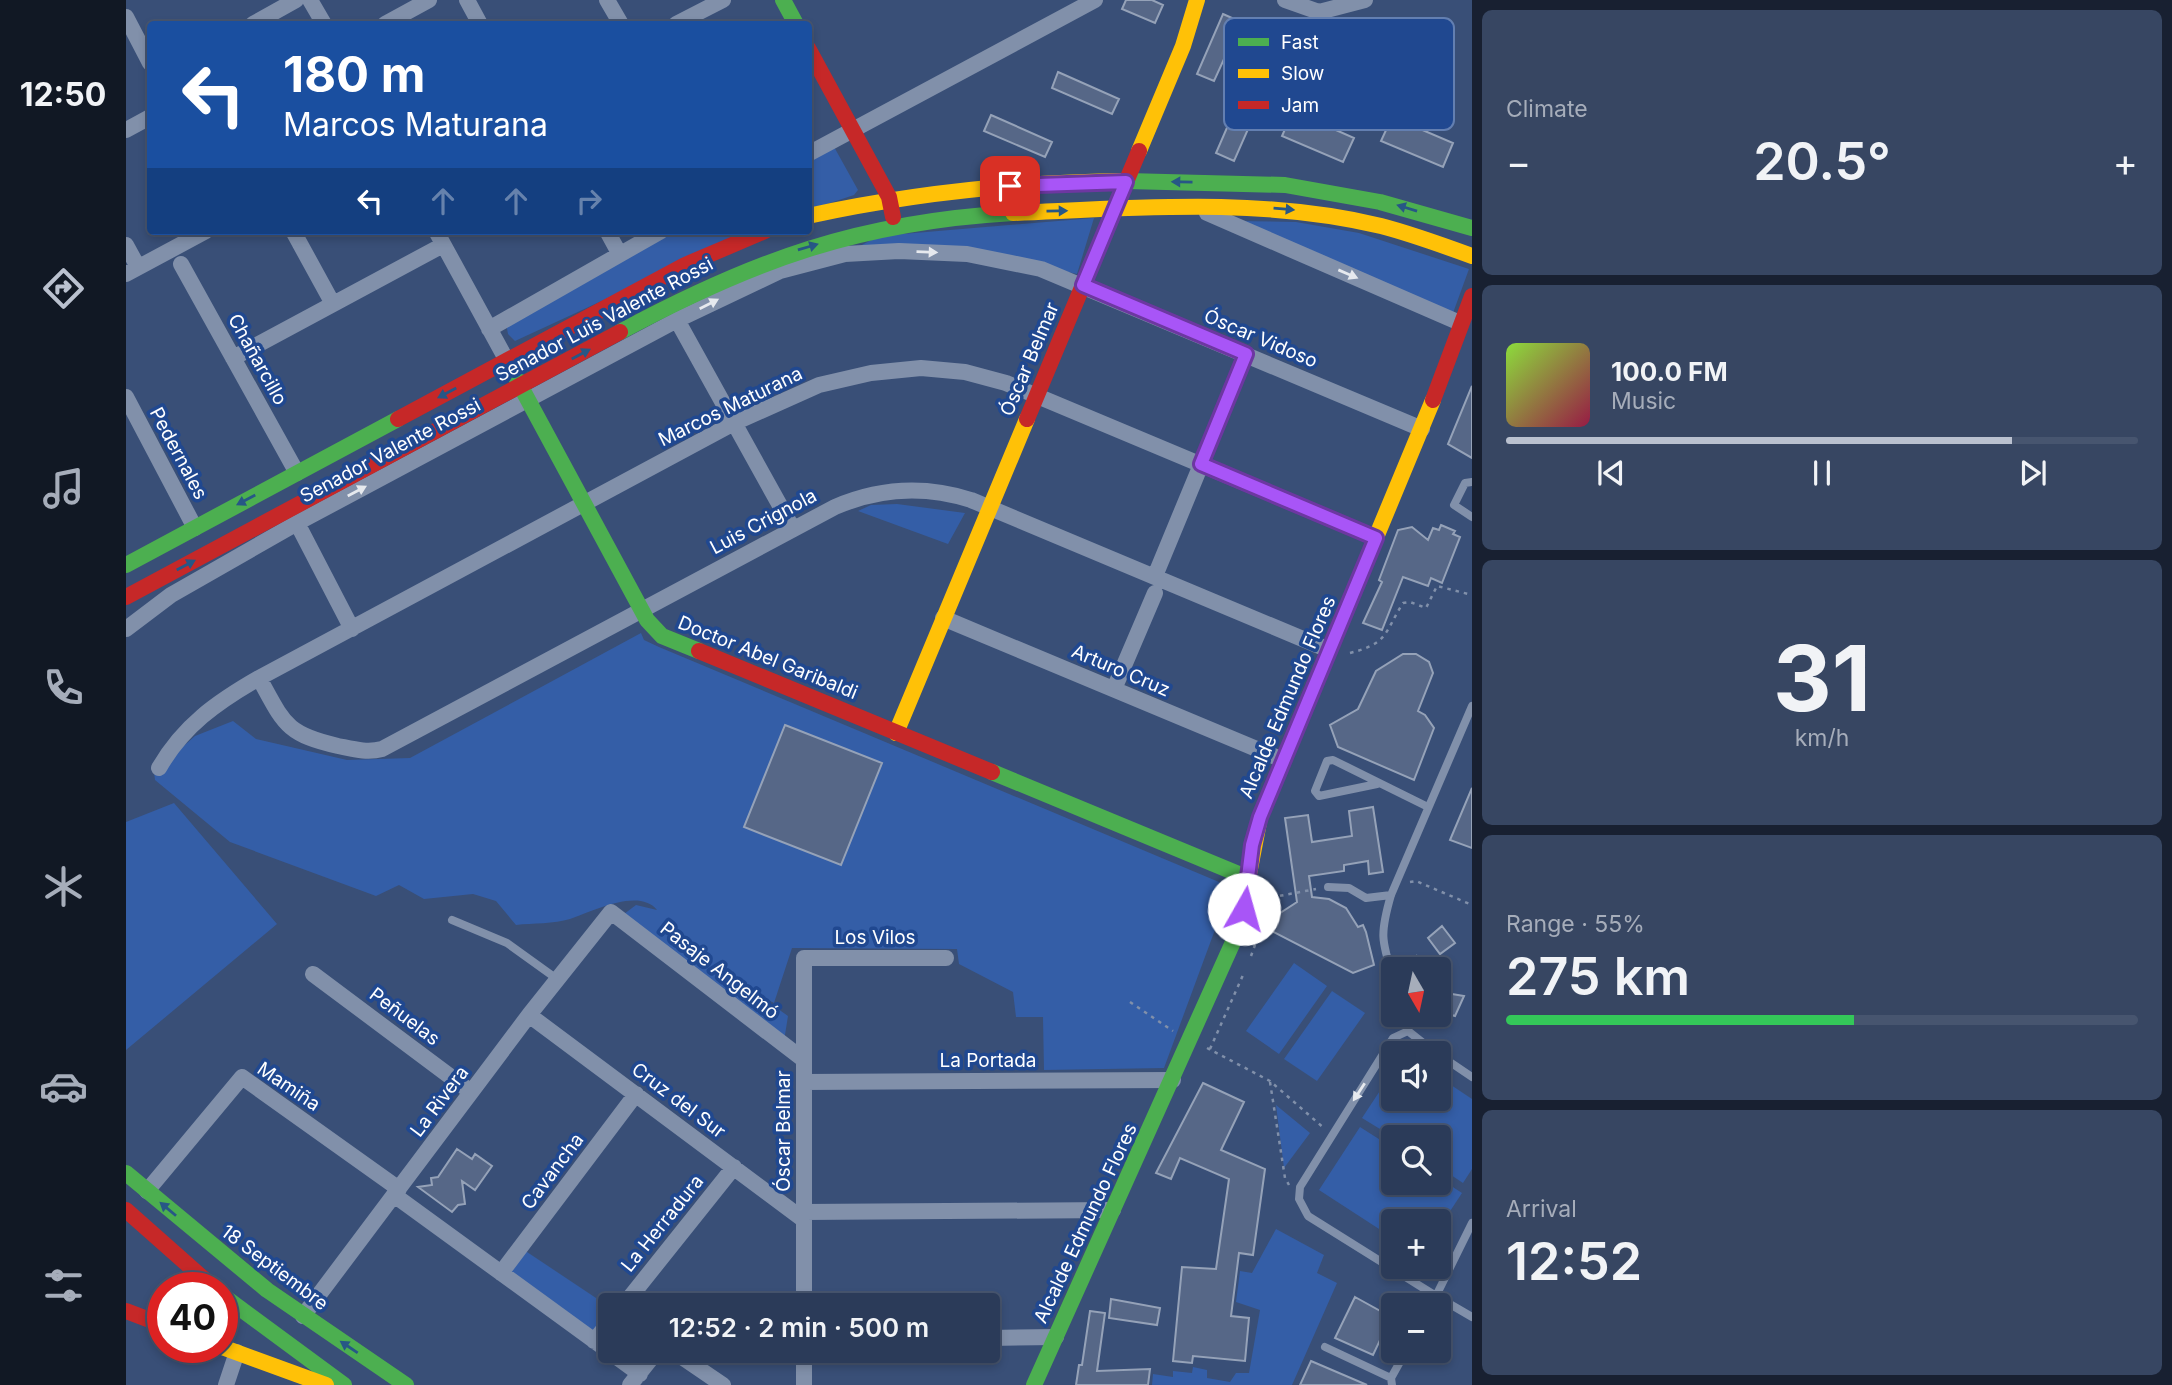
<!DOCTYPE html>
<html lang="en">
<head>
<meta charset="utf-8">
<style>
  body { margin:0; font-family:Inter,sans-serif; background:#374662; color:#f1f3f6; height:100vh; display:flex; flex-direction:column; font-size:26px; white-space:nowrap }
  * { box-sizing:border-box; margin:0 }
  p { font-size:23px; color:#a6adba }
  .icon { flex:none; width:38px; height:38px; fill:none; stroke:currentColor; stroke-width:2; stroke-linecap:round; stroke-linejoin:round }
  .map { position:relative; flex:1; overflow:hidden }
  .side { display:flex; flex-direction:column; gap:10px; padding:10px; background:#182031; width:700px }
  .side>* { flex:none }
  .top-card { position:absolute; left:21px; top:21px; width:665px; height:214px; border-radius:7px; box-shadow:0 4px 10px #0003,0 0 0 2px #47556f; background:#1a4fa0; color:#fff; overflow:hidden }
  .needle { width:46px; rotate:171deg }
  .controls { position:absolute; left:1255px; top:957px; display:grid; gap:14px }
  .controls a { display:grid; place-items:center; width:70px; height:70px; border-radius:7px; background:#2b3b59; box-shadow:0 4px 10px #0003,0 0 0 2px #47556f; font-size:35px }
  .speed { position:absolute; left:21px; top:1272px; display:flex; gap:14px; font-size:35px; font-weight:700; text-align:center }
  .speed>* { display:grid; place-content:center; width:91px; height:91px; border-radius:50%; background:#2b3b59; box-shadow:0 4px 10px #0003,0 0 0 2px #47556f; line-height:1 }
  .speed .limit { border:10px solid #d22; background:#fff; color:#111 }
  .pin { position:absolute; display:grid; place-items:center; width:60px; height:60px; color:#fff; margin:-30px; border-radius:14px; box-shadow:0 4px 10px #0006 }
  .me { position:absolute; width:77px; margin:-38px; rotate:7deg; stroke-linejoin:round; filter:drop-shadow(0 0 5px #0008) }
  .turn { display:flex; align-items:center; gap:24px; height:147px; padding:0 21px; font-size:32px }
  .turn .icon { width:91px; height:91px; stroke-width:2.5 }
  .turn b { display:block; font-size:49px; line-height:60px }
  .lanes { display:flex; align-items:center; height:66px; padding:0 21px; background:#0003; justify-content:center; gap:35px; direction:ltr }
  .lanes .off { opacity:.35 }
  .big { font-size:52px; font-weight:600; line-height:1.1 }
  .side .widget { flex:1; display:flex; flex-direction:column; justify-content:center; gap:10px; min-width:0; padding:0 24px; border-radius:10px; background:#374662 }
  .side .dial { align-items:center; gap:0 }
  .dial b { font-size:91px; line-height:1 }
  .song { display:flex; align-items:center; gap:21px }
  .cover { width:84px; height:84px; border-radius:10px; background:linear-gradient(135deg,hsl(90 70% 55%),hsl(340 70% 35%)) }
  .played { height:7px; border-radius:4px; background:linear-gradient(90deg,#bac1cf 80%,#47556f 80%) }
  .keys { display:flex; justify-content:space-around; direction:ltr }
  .heat { display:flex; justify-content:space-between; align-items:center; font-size:38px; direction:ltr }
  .charge { height:10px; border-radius:5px; background:linear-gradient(90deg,#34c759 55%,#47556f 0) }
  .trip { position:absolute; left:472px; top:1293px; width:402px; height:70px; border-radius:7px; background:#2b3b59; box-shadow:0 4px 10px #0003,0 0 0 2px #47556f; font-weight:600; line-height:70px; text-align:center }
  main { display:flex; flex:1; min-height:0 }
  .tab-bar { display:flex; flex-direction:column; width:126px; justify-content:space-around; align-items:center; background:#111824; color:#a6adba }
  .tab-bar .icon { width:49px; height:49px }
  .tab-bar .selected { color:#bac1cf }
  .tab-bar b { font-size:32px; color:#f1f3f6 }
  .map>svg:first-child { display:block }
  .green { fill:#345ea7 }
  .building { fill:#566787; stroke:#95a2b8; stroke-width:2 }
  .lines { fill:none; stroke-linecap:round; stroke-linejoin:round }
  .path { stroke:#8190aa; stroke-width:2.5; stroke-dasharray:3.5 5; stroke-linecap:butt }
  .lane { stroke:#8190aa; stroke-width:8 }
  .street { stroke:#8190aa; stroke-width:16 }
  .fast { stroke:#4caf50; stroke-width:16 }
  .slow { stroke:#ffc107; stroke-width:16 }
  .jam { stroke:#c62828; stroke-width:16 }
  .oneway { fill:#275786 }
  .oneway2 { fill:#e6e9ee }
  .route-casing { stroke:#6d37a1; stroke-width:18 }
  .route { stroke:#a855f7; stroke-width:12 }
  .labels { text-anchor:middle; stroke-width:7; stroke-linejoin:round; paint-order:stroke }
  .street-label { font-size:19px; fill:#fff; stroke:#204890 }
  .key { fill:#204890; stroke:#637fb1; stroke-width:2 }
  .key-label { font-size:19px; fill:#fff }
</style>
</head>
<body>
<main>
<nav class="tab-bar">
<b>12:50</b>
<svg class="icon selected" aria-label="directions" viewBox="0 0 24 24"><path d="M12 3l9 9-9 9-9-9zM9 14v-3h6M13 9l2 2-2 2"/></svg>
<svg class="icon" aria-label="music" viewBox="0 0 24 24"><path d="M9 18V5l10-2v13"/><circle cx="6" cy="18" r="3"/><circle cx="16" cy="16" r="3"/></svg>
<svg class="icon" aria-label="phone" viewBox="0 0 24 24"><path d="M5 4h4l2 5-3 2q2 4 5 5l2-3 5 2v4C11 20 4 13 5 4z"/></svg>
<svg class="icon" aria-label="climate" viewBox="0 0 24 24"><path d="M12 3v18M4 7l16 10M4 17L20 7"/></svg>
<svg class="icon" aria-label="car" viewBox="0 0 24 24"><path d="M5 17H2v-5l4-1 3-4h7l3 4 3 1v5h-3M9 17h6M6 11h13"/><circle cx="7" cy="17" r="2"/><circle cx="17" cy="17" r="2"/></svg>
<svg class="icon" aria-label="filters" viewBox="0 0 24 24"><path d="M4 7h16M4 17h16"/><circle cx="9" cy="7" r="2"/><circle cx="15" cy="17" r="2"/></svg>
</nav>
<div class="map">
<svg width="1346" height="1385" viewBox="0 0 1346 1385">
  <rect width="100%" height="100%" fill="#394f77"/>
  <!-- green -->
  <path class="green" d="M707,145L732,190L728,195L683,210V158Z
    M968,218L951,274L839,249H728L753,236Z
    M1107,221L1170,222L1233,233L1343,269L1327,313Z
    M549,231H627L389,341L382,334L380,323Z
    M771,504L839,513L822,544L732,511L745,505Z
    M515,633L518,640L533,647L1093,882L1100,892L1097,908L1038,1068L918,1070L917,1017H890L887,992L833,964L831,949L666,948L648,1003L631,994L662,1016L658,1041L498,914L510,905L531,910C513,887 465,912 444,919C428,924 407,923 390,925L370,901L347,894L298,899L273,885L250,896L104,842L29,780L28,772L69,736L107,721L130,739L221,760L284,758Z
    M48,803L151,924L0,1050V822Z
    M1168,963L1201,986L1153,1054L1120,1031Z
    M1206,991L1239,1013L1191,1081L1158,1059Z
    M1267,1071V1099H1312L1313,1077L1346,1099V1169L1337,1183L1313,1167L1312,1138L1267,1137L1236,1118Z
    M1150,1105L1184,1133L1158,1168Z
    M1234,1127L1267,1148V1183H1312L1313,1178L1336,1193L1313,1228L1312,1222H1267V1238L1193,1190Z
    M1150,1229L1198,1255L1191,1273L1211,1283L1166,1385H1026L1027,1374L1047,1377V1371L1066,1373L1067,1367L1081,1370V1378L1104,1382L1110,1373H1123L1134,1310L1110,1302L1114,1271L1126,1273Z
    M398,1250L485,1308V1344L376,1265Z"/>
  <!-- building -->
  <path class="building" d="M1000,0H1026L1037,5L1029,23L996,9Z
    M1097,14L1115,22L1088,81L1071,74Z
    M932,72L993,99L986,114L926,88Z
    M1116,93L1134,102L1108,161L1090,153Z
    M1167,111L1228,138L1217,162L1156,136Z
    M865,115L926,142L919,157L858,131Z
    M1266,117L1327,143L1317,167L1255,141Z
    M1346,386V458L1322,444Z
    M1315,525L1329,531L1327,534L1334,537L1316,583L1305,578L1302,586L1277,577L1256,630L1237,623L1256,582L1253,580L1272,530L1286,527L1302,540L1307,528L1313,530Z
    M1277,654H1290L1303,662L1307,673L1292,711L1299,715L1308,728L1288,780L1212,747L1204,725L1232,709L1250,671Z
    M659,725L756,763L715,865L618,827Z
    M1346,788V848L1324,840Z
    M1247,807L1257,872L1243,874L1242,861L1218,865V871L1183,876L1186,897L1203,899L1220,908L1232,927L1237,925L1240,932L1248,965L1227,973L1138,927L1148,917L1171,902L1159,818L1182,815L1186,842L1226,836L1223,811Z
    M1316,926L1329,943L1314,954L1302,938Z
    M1291,956L1322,970H1288Z
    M1320,993L1338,996L1329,1016L1314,1012L1312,1001Z
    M1077,1083L1118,1102L1095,1150L1139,1169L1127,1255L1113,1253L1105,1316L1123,1318L1119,1361L1067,1356L1066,1363L1047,1361L1056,1267L1090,1269L1103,1179L1054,1158L1045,1179L1030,1173Z
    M331,1149L346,1159L349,1154L366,1166L349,1190L336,1181L339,1204L332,1205L326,1212L292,1187L306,1185L305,1178L312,1177Z
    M1229,1297L1265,1317L1247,1355L1209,1338Z
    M985,1299L1034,1308L1031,1325L983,1318Z
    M964,1311L979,1313L971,1371L1024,1369L1022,1385H950L953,1365H956Z
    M1185,1361L1241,1385H1174Z"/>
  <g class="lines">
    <!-- path -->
    <path class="path" d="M1224,653C1263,643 1258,633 1277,603L1284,602L1300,608L1311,586L1346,595
      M1284,882L1290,881L1346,905
      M1125,956L1142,909L1153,896L1190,889
      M1004,1002L1047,1031
      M1081,1048L1144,1081L1199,1129
      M1084,1049L1117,975
      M1144,1082L1159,1178L1163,1185"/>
    <!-- lane -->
    <path class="lane" d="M1346,482L1339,483L1328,505L1346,517
      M1251,784L1193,796L1189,791L1201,761L1207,760L1302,807
      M1202,887L1223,888L1240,898L1265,895
      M326,920L381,943L431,979
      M1267,977C1255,940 1254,933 1265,895L1346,706
      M1277,1015L1282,1031
      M1311,1054L1282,1031L1267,1038L1174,1187L1173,1199L1182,1216L1310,1296L1346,1223
      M1312,1054L1346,1077
      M1305,1306L1310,1296L1346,1317
      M1199,1347L1265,1378
      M1266,1385L1265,1378L1280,1351"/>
    <!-- street -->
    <path class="street" d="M184,0L198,24
      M341,0L354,24
      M481,0L495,24
      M1159,0L1193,12L1239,0
      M0,17L24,63
      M127,24L170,0
      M259,24L303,0
      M550,24L597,0
      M0,130L24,117
      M682,154L969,0
      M1081,213L1334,323
      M167,231L207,304
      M310,231L381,361
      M481,231L493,253
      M0,245L12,267
      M55,264L171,473
      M0,274L80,231
      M551,320L667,529
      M363,329L535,231
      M107,358L317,245
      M0,397L69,528
      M1075,464L1120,354
      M171,523L226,629
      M1029,576L1072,472
      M817,618L1157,760
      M0,629L45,595L171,523L551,320L654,271L719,254L773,251L841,254L915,269L1296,429
      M133,678C158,723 159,734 212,746C227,749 241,753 256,749L709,507C753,488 798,485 845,500L1203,650
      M988,689L1029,593
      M33,768C57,726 91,702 133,678L608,423L693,385L745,373L795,368L839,372L880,383L1250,538
      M187,974L345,1092
      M403,1015L678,1220
      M678,1082L1047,1080
      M21,1191L116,1077L273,1189
      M268,1195L514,1374
      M678,1212L987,1210
      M375,1273L510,1094
      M497,1306L608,1167
      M678,1306V958H820
      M177,1316L403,1015L485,912L678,1060
      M863,1338L930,1337
      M468,1341L485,1320
      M547,1351L597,1385
      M100,1385L111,1352
      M504,1385L531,1351
      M678,1385V1351"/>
    <!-- fast -->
    <path class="fast" d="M657,0L670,24
      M1001,181L1159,185L1254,202L1346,228
      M494,332C628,260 733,222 887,213
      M381,361L521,620L536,636L573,651
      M0,565L272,419
      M866,772L1122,878
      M0,1173L141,1290L280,1385
      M96,1295L218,1385
      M908,1385L1112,931"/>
    <!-- slow -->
    <path class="slow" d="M1013,151L1057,46L1071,0
      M887,213C1008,208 1136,197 1255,226C1286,234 1316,245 1346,256
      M682,216C788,193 893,182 1001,181
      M770,733L901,419
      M1112,931L1134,817L1307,400
      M96,1347L200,1385"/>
    <!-- jam -->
    <path class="jam" d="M682,48L763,197L767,217
      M1307,400L1346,296
      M272,419L559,265L639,231
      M901,419L1013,151
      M0,597L494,332
      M573,651L866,772
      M0,1210L88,1288
      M0,1311L37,1325"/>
  </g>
  <!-- one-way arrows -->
  <defs><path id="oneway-solid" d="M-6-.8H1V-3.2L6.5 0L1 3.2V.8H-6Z" transform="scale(1.75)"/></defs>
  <g class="oneway">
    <use href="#oneway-solid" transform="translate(1056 182) rotate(-179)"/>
    <use href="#oneway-solid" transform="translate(1281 208) rotate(-163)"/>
    <use href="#oneway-solid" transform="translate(1158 209) rotate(5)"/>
    <use href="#oneway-solid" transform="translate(931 211) rotate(-1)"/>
    <use href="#oneway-solid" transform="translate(682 247) rotate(-16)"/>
    <use href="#oneway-solid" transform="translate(455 354) rotate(-28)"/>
    <use href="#oneway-solid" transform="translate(321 393) rotate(152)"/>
    <use href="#oneway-solid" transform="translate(120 500) rotate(152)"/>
    <use href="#oneway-solid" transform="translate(60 565) rotate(-28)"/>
    <use href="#oneway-solid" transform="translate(42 1209) rotate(-140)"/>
    <use href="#oneway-solid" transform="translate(223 1347) rotate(-146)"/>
  </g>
  <g class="oneway2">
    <use href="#oneway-solid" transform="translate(801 252) rotate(2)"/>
    <use href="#oneway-solid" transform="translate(1222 274) rotate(23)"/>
    <use href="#oneway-solid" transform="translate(583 304) rotate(-27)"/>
    <use href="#oneway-solid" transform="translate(231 491) rotate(-28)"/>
    <use href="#oneway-solid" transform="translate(1233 1092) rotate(123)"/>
  </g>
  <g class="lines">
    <!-- route casing -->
    <g class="route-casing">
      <path id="route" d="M884,186L1000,182L957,285L1120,354L1075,464L1250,538L1134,817L1126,845L1118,909"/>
    </g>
    <!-- route -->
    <use href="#route" class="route"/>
  </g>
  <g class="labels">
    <!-- street labels -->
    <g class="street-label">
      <text transform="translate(478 319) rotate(-28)" y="7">Senador Luis Valente Rossi</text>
      <text transform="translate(1135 338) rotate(23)" y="7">Óscar Vidoso</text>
      <text transform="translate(132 359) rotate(61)" y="7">Chañarcillo</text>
      <text transform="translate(903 359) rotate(-67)" y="7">Óscar Belmar</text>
      <text transform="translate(604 406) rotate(-26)" y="7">Marcos Maturana</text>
      <text transform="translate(264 450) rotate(-28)" y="7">Senador Valente Rossi</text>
      <text transform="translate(53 453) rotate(62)" y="7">Pedernales</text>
      <text transform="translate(637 521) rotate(-28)" y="7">Luis Crignola</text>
      <text transform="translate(642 657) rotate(22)" y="7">Doctor Abel Garibaldi</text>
      <text transform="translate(995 670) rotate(23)" y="7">Arturo Cruz</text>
      <text transform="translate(1161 697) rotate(-67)" y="7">Alcalde Edmundo Flores</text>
      <text x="749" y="944">Los Vilos</text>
      <text transform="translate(594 970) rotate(38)" y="7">Pasaje Angelmó</text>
      <text transform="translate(279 1016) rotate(37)" y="7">Peñuelas</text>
      <text x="862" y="1067">La Portada</text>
      <text transform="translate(163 1086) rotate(34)" y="7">Mamiña</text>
      <text transform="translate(553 1100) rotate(37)" y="7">Cruz del Sur</text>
      <text transform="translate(313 1101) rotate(-53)" y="7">La Rivera</text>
      <text transform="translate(657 1131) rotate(-90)" y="7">Óscar Belmar</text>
      <text transform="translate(426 1171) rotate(-53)" y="7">Cavancha</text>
      <text transform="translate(536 1223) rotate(-51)" y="7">La Herradura</text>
      <text transform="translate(959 1223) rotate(-65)" y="7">Alcalde Edmundo Flores</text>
      <text transform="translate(149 1267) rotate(37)" y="7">18 Septiembre</text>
    </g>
  </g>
  <!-- legend -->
  <rect x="1098" y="18" width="230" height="112" rx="10" class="key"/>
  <rect x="1112" y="38" width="31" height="8" fill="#4caf50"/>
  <rect x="1112" y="69" width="31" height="9" fill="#ffc107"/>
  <rect x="1112" y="101" width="31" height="8" fill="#c62828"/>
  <g class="key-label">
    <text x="1155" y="49">Fast</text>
    <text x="1155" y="80">Slow</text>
    <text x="1155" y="112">Jam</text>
  </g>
</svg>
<div class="controls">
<a><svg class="needle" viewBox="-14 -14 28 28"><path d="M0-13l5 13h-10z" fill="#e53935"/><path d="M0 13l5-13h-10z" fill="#a6adba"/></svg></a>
<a><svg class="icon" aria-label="sound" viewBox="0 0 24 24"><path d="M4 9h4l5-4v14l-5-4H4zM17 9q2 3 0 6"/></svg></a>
<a><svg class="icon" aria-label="search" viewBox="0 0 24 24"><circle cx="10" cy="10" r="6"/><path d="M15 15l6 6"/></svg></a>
<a>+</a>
<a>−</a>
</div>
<div class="speed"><div class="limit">40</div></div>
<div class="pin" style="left:884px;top:186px;background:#d93025"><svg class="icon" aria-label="arrive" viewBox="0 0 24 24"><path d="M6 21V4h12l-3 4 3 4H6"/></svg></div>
<svg class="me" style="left:1118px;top:909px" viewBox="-20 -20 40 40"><circle r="19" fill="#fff"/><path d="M0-13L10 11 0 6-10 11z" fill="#a855f7"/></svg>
<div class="trip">12:52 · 2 min · 500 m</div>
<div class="top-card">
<div class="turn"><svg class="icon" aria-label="left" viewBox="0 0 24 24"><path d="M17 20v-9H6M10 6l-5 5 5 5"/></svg><div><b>180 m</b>Marcos Maturana</div></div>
<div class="lanes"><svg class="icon" aria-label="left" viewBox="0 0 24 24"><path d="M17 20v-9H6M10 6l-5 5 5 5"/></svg><svg class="icon off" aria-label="ahead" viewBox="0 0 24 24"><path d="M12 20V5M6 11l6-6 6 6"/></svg><svg class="icon off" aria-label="ahead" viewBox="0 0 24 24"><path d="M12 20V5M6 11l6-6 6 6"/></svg><svg class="icon off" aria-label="right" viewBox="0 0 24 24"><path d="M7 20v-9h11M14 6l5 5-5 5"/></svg></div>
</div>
</div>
<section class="side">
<div class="widget"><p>Climate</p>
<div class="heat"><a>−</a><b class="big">20.5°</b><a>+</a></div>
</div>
<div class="widget">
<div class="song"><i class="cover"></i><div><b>100.0 FM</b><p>Music</p></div></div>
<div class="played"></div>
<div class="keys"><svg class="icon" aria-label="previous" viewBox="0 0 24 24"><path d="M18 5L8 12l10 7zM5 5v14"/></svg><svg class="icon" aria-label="pause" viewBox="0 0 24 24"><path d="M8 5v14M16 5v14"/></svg><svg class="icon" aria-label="next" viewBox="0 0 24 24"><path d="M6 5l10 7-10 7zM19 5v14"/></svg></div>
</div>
<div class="widget dial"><b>31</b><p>km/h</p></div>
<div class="widget"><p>Range · 55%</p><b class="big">275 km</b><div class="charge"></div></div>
<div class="widget"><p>Arrival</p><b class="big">12:52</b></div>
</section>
</main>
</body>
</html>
